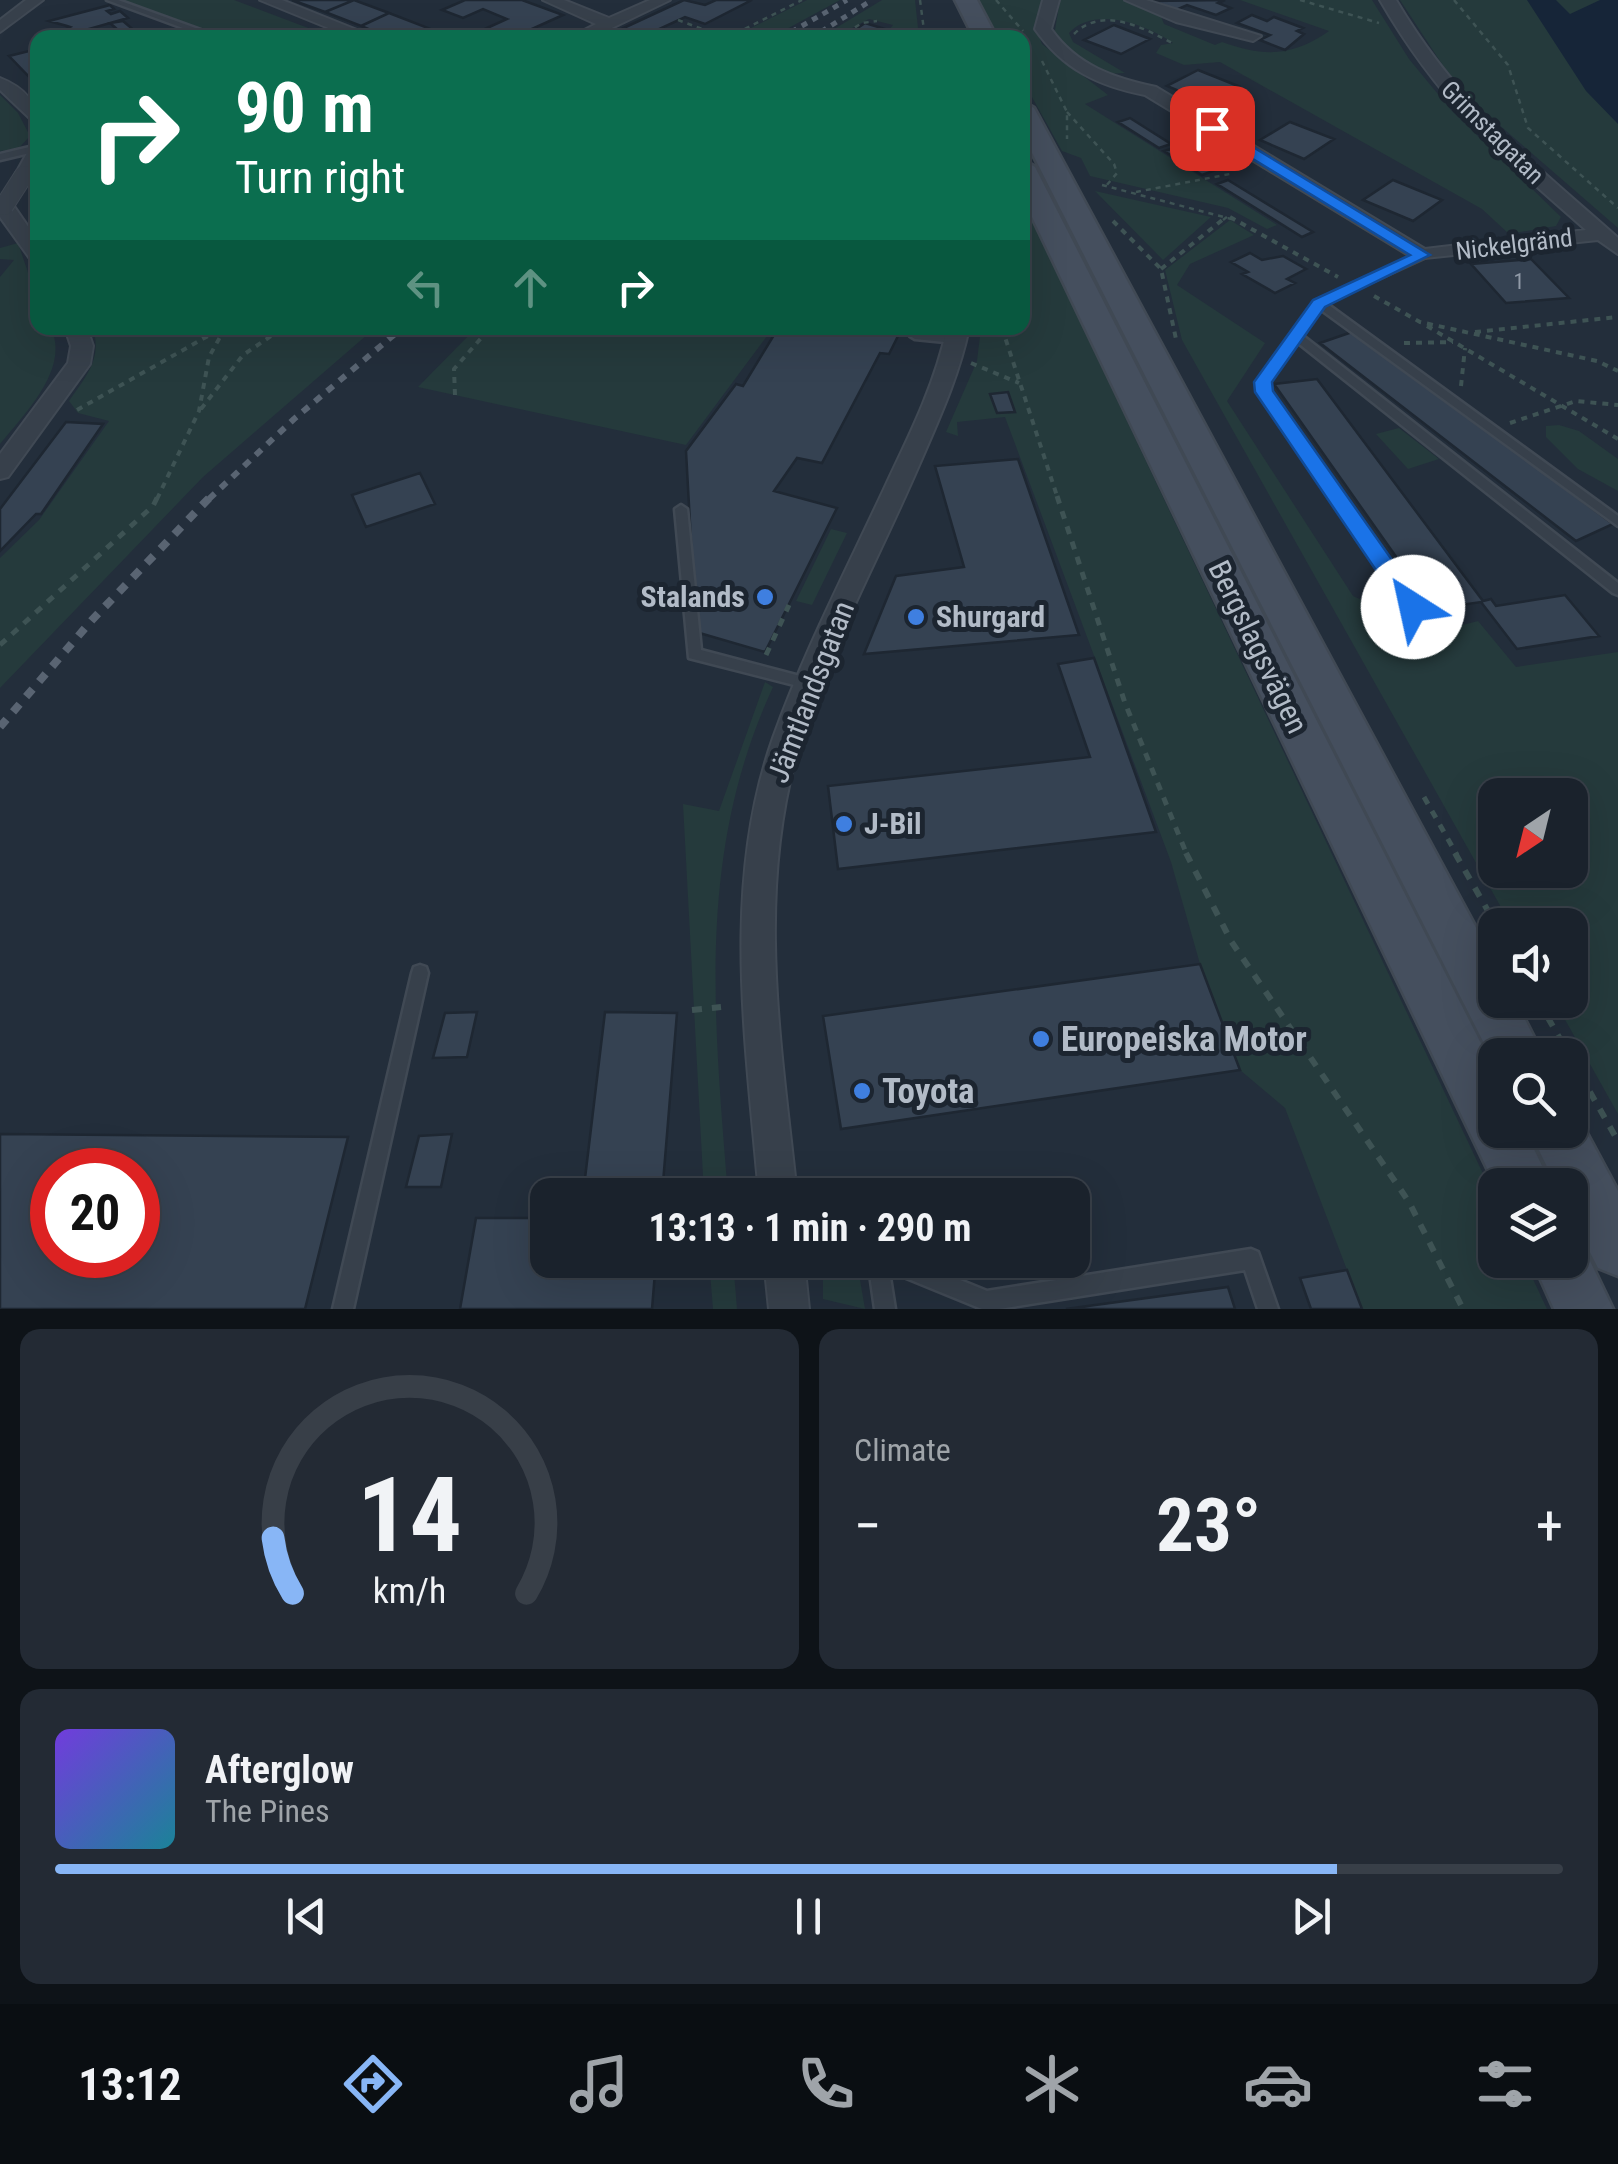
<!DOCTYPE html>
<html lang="en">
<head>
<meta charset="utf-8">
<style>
  body { margin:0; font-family:"Roboto Condensed",sans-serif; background:#232a34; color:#f1f3f6; height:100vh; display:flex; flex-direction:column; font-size:38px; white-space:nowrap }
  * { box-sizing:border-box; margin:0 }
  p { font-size:32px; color:#9fa4a9 }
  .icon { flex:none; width:55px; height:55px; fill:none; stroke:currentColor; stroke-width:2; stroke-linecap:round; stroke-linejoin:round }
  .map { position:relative; height:1309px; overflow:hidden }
  .details { display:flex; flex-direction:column; gap:20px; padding:20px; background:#0e1318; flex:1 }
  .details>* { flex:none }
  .hud { position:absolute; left:30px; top:30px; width:1000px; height:305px; border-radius:20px; box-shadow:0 10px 40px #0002,0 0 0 2px #383f48; background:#0b6e4f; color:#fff; overflow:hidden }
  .needle { width:65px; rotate:215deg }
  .buttons { position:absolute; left:1478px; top:778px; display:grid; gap:20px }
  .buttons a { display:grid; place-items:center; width:110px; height:110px; border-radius:20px; background:#1a222c; box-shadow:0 10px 40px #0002,0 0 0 2px #383f48; font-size:50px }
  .speed { position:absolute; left:30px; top:1148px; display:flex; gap:20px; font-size:50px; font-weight:700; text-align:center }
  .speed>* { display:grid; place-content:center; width:130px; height:130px; border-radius:50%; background:#1a222c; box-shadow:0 10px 40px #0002,0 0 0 2px #383f48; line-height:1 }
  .speed .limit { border:15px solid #d22; background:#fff; color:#111 }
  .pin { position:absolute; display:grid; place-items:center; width:85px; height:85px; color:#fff; margin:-42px; border-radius:20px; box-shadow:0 5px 15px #0006 }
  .me { position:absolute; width:110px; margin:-55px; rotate:325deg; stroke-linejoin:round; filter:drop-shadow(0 0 8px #0008) }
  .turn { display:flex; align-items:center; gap:35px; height:210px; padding:0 40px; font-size:45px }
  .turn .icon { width:130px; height:130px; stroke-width:2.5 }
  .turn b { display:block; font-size:70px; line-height:85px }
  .lanes { display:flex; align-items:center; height:95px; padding:0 40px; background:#0003; justify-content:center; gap:50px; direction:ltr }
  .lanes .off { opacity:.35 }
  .big { font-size:75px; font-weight:700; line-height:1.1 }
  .details .widget { flex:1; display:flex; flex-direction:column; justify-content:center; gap:15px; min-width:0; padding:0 35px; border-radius:20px; background:#232a34 }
  .details .dial { align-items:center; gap:0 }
  .dial svg { height:260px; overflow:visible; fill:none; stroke:#383f48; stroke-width:7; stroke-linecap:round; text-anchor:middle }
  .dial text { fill:#f1f3f6; stroke:none }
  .song { display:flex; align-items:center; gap:30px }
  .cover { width:120px; height:120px; border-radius:15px; background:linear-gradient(135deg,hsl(260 70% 55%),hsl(190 70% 35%)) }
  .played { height:10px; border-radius:5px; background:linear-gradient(90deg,#88b6f6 85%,#383f48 85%) }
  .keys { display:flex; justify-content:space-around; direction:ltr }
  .heat { display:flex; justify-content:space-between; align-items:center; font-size:55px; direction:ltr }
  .details .tiles { flex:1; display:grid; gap:20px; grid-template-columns:1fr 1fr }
  .widget:last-child { grid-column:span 2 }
  .trip { position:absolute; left:530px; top:1178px; width:560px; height:100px; border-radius:20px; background:#1a222c; box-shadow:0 10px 40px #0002,0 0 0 2px #383f48; font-weight:700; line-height:100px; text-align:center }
  .menu { display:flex; height:160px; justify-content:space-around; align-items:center; background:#0a0e12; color:#9fa4a9 }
  .menu .icon { width:70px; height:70px }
  .menu .selected { color:#88b6f6 }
  .menu b { font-size:45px; color:#f1f3f6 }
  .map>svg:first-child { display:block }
  .green { fill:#253a3c; fill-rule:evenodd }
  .water { fill:#162538 }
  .building { fill:#354252; stroke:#1e2732; stroke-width:2.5; fill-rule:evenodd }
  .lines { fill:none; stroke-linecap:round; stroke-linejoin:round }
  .lane-casing { stroke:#404954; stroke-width:5 }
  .street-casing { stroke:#404954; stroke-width:4 }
  .secondary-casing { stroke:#404954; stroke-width:5 }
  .path-far3 { stroke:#3e5354; stroke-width:2.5; stroke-dasharray:5 5; stroke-linecap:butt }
  .path-far2 { stroke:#3e5354; stroke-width:4; stroke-dasharray:6 6; stroke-linecap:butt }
  .path-far1 { stroke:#3e5354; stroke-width:5; stroke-dasharray:8 8; stroke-linecap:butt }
  .path { stroke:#3e5354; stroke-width:6; stroke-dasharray:10 10; stroke-linecap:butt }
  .lane { fill:#37404b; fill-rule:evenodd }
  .street { fill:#37404b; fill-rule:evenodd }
  .secondary { fill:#454f5e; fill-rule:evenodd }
  .rail-far2 { stroke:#596472; stroke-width:5; stroke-dasharray:6 6; stroke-linecap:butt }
  .rail-far1 { stroke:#596472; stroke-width:6; stroke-dasharray:8 8; stroke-linecap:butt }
  .rail { stroke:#596472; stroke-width:8; stroke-dasharray:10 10; stroke-linecap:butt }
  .street-bridge-casing { stroke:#404954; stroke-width:20; stroke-linecap:butt }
  .street-bridge { stroke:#37404b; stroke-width:18 }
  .route { fill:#1a73e8; stroke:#114b97; stroke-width:2.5 }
  .shop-dot { fill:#3f7fe0; stroke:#1c2530; stroke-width:4 }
  .labels { text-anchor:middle; stroke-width:10; stroke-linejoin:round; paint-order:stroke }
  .far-number-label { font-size:22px; fill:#919ba8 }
  .far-street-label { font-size:25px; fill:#b2bbc7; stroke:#1c2530 }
  .poi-label { font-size:30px; font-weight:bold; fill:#b2bbc7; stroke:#1c2530; text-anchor:start }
  .street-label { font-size:30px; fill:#b2bbc7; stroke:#1c2530 }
  .near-poi-label { font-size:35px; font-weight:bold; fill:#b2bbc7; stroke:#1c2530; text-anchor:start }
</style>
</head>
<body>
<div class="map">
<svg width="1618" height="1309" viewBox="0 0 1618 1309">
  <rect width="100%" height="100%" fill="#232e3b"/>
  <!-- green -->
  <path class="green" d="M111,0H234L332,37H219Z
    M807,0H840L772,37H733Z
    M882,0H915L918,28L898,33L889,30L893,25L869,19L835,37H821Z
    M978,0H1043L1036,28L1042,44L1108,95L1085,104L1277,225L1267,229L1228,208L1090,176L1081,158L1062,151L1023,81L1022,38L998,37Z
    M1060,0H1127L1160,14L1164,24L1215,45L1222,42C1264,57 1292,57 1329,31L1240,0H1372L1409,59L1451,110L1561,217L1556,226L1509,234L1482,209L1220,62L1184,65L1156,53L1161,45L1173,43C1147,25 1095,5 1069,33L1073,42L1125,73L1102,74L1073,56L1054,36Z
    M1400,0H1618V228L1459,90Z
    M0,95L18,113L30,136L18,149L0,151Z
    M1095,191L1211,217L1163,260Z
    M1023,201L1495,1199V1260H1524L1547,1309H1362L1285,1108L1240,1070L1200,964L1171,862L1005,417L957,422L958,436L946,432L977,361L981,328H1022Z
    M1230,220L1254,235L1190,264L1177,285L1265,343L1227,401L1353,596L1404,620L1443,630L1478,621L1516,667L1618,652V1114L1554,1000H1570V925H1511L1182,340L1165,270ZM1495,795H1570V870H1495Z
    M18,243L37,299L38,328H51C70,369 25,413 0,444V277L14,260L0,259V248Z
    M93,328H308L327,334L334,328H375L203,477L0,688V558L39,520L109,421L78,413L69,401C87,375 102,359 93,328Z
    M476,328H773L686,445L418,387Z
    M1559,425L1579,431L1618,459V491L1578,469L1546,437V426Z
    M1399,428L1439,459L1408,469L1376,434Z
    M831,529L847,533L812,605L796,601Z
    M765,682L773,687C696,853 714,1018 728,1195H704L683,804L719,811Z
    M709,1260H733L737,1309H713Z
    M833,1260L858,1268L865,1309L823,1299V1265Z"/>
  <!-- water -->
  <path class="water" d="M1527,0H1556L1570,14L1600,0H1618V124L1586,91Z"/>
  <!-- building -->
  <path class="building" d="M292,0H354L325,12Z
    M354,0L389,13L361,26L325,12Z
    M465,0H522L563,15L512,38L487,28L507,19L483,9L463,18L442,10Z
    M684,0L705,5L716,0H752L705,24L685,17L640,38H602Z
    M1225,0L1218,3L1231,8L1216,15L1187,5L1176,10L1152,1Z
    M110,5L114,9L107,11L111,14L120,11L128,18L75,33L66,29L70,27L67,26L49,21Z
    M389,13L428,28L407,38H390L361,26Z
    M1252,15L1267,21L1274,17L1303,28L1297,31L1304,34L1285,50L1260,40L1270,35L1237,23Z
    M123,21L143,38H127L110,23Z
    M865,23L898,33L915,38H843Z
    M1114,25L1150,39L1121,54L1084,40Z
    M33,50L38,54L37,85L9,56Z
    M1198,70L1238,86L1207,103L1167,86Z
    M1130,118L1171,144L1159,148L1118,122Z
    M1290,122L1334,139L1304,159L1260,140Z
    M1175,148L1213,171L1202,175L1164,151Z
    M1228,180L1313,232L1302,237L1217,184Z
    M1393,180L1442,200L1413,221L1363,200Z
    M1250,253L1262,260L1283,256L1306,269L1287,279L1295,283L1275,293L1242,274L1248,272L1231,262Z
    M1531,259L1569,298L1506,303L1471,264Z
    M787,328H902L889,354L880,353L822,463L797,458L774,491L837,508L765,652L696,632L686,451L736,384L743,386L777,330L785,332Z
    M1355,331L1613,524L1576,541L1320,343Z
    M1317,379L1483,601L1491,599L1496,606L1565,595L1599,636L1517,649L1481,602L1433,609L1274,384Z
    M1008,392L1015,412L997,413L990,394Z
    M66,422L103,424L41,514H36L0,551V509Z
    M1018,459L1079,635L864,654L896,576L964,567L935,466Z
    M420,473L435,504L366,527L352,495Z
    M1094,658L1156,832L838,869L828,786L1090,757L1058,664Z
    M1200,964L1240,1070L841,1129L823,1016Z
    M477,1012L467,1057L433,1058L445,1013Z
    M605,1012L677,1013L662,1195H583Z
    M0,1134L348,1137L305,1309H0ZM52,1170H138V1255H52Z
    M452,1134L441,1187H406L419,1136Z
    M476,1218H548V1260H656L652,1309H460Z
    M1347,1270L1362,1309H1311L1300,1278Z
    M1228,1287L1235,1309H1066Z"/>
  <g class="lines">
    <!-- lane casing -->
    <g class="lane-casing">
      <path id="lane" d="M107,0H118L223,38H210Z
        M38,145V151L0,160V154Z
        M1422,252L1427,255L1426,257L1326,303L1618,516V526L1320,309L1302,335L1618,583V595L1613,593L1297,342L1269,382L1270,392L1420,607L1413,612L1408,610L1258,392L1257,382L1315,301Z
        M910,328H920V333L955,337L960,340L955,343L915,339L910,336Z
        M681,505L687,509L701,650L815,680L817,684L815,688L810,689L689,658L675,509Z
        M420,965L426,967L428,973L353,1309H333L412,973L414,967Z
        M1251,1249L1258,1252L1278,1309H1258L1245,1270L999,1309H982L889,1271L895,1309H875L868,1260H911L987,1291Z"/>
    </g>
    <!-- street casing -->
    <g class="street-casing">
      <path id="street" d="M26,0H43L0,32V20Z
        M260,0H282L377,38H353Z
        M543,0H564L609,18L650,0H670L591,38H569L596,24Z
        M1043,0H1059L1051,29C1077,66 1114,78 1156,87L1425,249L1586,230C1499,154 1439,102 1380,0H1396C1459,106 1528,158 1618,238V254L1598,240L1415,259L1145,95C1098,86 1063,69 1035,29Z
        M1125,0H1146L1261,36L1253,41L1176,22Z
        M0,78C23,87 38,101 38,126L0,90Z
        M38,143C38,157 38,167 30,179H18L15,175L32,144Z
        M0,201L11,202L38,241V262L31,260L0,217Z
        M65,328H87L93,346L90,364L8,477L0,479V454L68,363L71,346Z
        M947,328H969C959,376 939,419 920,463C880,556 830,646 800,743C755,891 781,1044 797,1195H759C746,1043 721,885 773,738C805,648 850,563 890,476C913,428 936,380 947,328Z
        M764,1260H804L809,1309H769Z"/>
    </g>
    <!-- secondary casing -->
    <g class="secondary-casing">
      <path id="secondary" d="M955,0H977L997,38H974Z
        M1022,101L1034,108L1495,963V1000H1515L1543,1055H1495V1065L1022,133Z
        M1022,159L1035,167L1495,1071V1130H1525L1551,1185H1495L1022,196Z
        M1570,1109L1575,1111L1618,1191V1276L1598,1268L1570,1213V1185H1556L1529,1130H1570Z
        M1570,1236L1580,1240L1613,1309H1554L1532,1260H1570Z"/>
    </g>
    <!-- path-far3 -->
    <path class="path-far3" d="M920,0L925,38
      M996,0L1023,31
      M1300,0L1379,23
      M1454,0L1508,65L1528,128L1618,208
      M678,20L726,38
      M1074,34C1102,6 1142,27 1172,43
      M727,38L802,0
      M838,38L862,23L877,21
      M1042,61L1067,112V139
      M1067,112L1114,164L1117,173L1106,186
      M1102,185L1235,220
      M1136,192L1230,174
      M1223,220L1228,216"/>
    <!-- path-far2 -->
    <path class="path-far2" d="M1230,217L1338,277
      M1113,221L1161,269L1176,339
      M1161,269L1226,217
      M1374,296L1420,322L1597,361L1618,371
      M1427,326L1618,439
      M1002,328L1058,499
      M1475,332L1618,317
      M1404,343L1453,342
      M971,363L1019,383
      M1461,386L1465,348
      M455,395L454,369L490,328
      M201,409L243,355L283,328
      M77,410L222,328
      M1510,423L1576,401L1618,405
      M157,499L199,411L209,357L225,328"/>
    <!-- path-far1 -->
    <path class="path-far1" d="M1057,496L1125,703L1187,855
      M0,645L153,506L158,496
      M766,655L789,605
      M1424,797L1457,855"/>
    <!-- path -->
    <path class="path" d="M1186,853L1231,941L1409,1202L1463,1309
      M1455,853L1496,925
      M1538,1000L1569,1055
      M692,1010L721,1007
      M1570,1057L1618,1141"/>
    <!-- lane -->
    <use href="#lane" class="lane"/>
    <!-- street -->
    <use href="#street" class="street"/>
    <!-- secondary -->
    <use href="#secondary" class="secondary"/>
    <!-- rail-far2 -->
    <path class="rail-far2" d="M781,38L847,0
      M811,38L872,0"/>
    <!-- rail-far1 -->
    <path class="rail-far1" d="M209,499L294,419L402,328"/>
    <!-- rail -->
    <path class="rail" d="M0,727L92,620L211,496"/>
    <!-- street-bridge casing -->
    <g class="street-bridge-casing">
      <path id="street-bridge" d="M4,206L24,175"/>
    </g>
    <!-- street-bridge -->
    <use href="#street-bridge" class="street-bridge"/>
  </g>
  <!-- route -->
  <path class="route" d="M1207,125H1217L1430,255L1325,307L1272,382L1273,391L1421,601L1424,607L1421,613H1405L1255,392L1254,382L1313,300L1410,255L1207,131Z"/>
  <!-- markers -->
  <g class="shop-dot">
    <circle cx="765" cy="597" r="10"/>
    <circle cx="916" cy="617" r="10"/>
    <circle cx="844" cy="824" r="10"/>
    <circle cx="1041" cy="1039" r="10"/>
    <circle cx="862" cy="1091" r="10"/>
  </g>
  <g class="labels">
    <!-- far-number labels -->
    <g class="far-number-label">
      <text x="1519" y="289">1</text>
    </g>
    <!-- far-street labels -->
    <g class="far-street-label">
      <text transform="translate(1493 132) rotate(45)" y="9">Grimstagatan</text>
      <text transform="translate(1514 244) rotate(-7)" y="9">Nickelgränd</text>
    </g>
    <!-- poi labels -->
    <g class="poi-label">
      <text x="745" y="607" text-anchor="end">Stalands</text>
      <text x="936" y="627">Shurgard</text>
      <text x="864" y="834">J-Bil</text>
    </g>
    <!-- street labels -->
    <g class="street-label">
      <text transform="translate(1258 647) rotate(64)" y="10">Bergslagsvägen</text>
      <text transform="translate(811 692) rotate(-69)" y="10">Jämtlandsgatan</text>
    </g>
    <!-- near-poi labels -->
    <g class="near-poi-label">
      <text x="1061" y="1051">Europeiska Motor</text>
      <text x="882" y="1103">Toyota</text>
    </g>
  </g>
</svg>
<div class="buttons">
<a><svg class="needle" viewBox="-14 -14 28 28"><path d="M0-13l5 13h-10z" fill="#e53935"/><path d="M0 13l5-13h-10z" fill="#9fa4a9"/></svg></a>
<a><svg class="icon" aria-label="sound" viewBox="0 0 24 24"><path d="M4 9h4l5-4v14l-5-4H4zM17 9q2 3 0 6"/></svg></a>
<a><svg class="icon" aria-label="search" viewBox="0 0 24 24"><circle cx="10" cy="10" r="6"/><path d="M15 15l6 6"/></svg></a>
<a><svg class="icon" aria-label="layers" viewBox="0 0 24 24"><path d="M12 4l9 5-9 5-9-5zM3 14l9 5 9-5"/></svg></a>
</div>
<div class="speed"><div class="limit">20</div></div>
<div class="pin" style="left:1212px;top:128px;background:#d93025"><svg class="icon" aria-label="arrive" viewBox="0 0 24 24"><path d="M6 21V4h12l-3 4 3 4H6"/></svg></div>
<svg class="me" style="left:1413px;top:607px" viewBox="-20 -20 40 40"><circle r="19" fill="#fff"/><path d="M0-13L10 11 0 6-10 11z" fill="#1a73e8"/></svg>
<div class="trip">13:13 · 1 min · 290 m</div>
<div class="hud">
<div class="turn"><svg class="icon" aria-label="right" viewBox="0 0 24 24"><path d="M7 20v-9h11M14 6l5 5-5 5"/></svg><div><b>90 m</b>Turn right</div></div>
<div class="lanes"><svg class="icon off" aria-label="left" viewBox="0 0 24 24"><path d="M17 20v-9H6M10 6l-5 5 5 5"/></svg><svg class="icon off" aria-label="ahead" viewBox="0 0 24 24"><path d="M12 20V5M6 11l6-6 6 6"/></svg><svg class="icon" aria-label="right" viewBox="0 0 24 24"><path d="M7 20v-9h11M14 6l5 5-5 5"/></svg></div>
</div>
</div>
<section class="details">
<div class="tiles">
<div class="widget dial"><svg viewBox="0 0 100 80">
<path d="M14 69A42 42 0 1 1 86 69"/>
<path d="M14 69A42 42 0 0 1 8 52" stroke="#88b6f6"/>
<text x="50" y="56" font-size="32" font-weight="700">14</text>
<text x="50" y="72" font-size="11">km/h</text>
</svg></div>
<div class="widget"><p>Climate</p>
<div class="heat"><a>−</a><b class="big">23°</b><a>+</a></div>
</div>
<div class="widget">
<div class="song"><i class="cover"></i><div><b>Afterglow</b><p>The Pines</p></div></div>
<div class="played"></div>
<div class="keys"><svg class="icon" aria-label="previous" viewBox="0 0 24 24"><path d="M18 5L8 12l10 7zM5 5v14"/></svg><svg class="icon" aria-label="pause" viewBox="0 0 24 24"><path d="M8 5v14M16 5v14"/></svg><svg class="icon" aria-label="next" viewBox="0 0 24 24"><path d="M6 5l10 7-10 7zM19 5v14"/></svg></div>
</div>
</div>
</section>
<nav class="menu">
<b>13:12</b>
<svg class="icon selected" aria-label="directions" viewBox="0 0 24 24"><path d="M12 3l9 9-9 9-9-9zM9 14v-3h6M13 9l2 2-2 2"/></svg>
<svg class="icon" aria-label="music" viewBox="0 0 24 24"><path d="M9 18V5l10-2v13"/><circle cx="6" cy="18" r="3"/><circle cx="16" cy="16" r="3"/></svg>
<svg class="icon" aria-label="phone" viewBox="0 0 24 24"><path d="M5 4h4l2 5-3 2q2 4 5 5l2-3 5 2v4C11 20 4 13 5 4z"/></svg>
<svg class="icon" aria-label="climate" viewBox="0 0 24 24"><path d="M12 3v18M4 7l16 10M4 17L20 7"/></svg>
<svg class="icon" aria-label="car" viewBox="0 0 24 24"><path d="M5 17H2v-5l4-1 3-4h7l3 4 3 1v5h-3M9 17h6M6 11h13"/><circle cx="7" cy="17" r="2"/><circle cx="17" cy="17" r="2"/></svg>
<svg class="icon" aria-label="filters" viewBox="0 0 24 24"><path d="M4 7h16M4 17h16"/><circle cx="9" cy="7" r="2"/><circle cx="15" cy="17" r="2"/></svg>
</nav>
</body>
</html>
